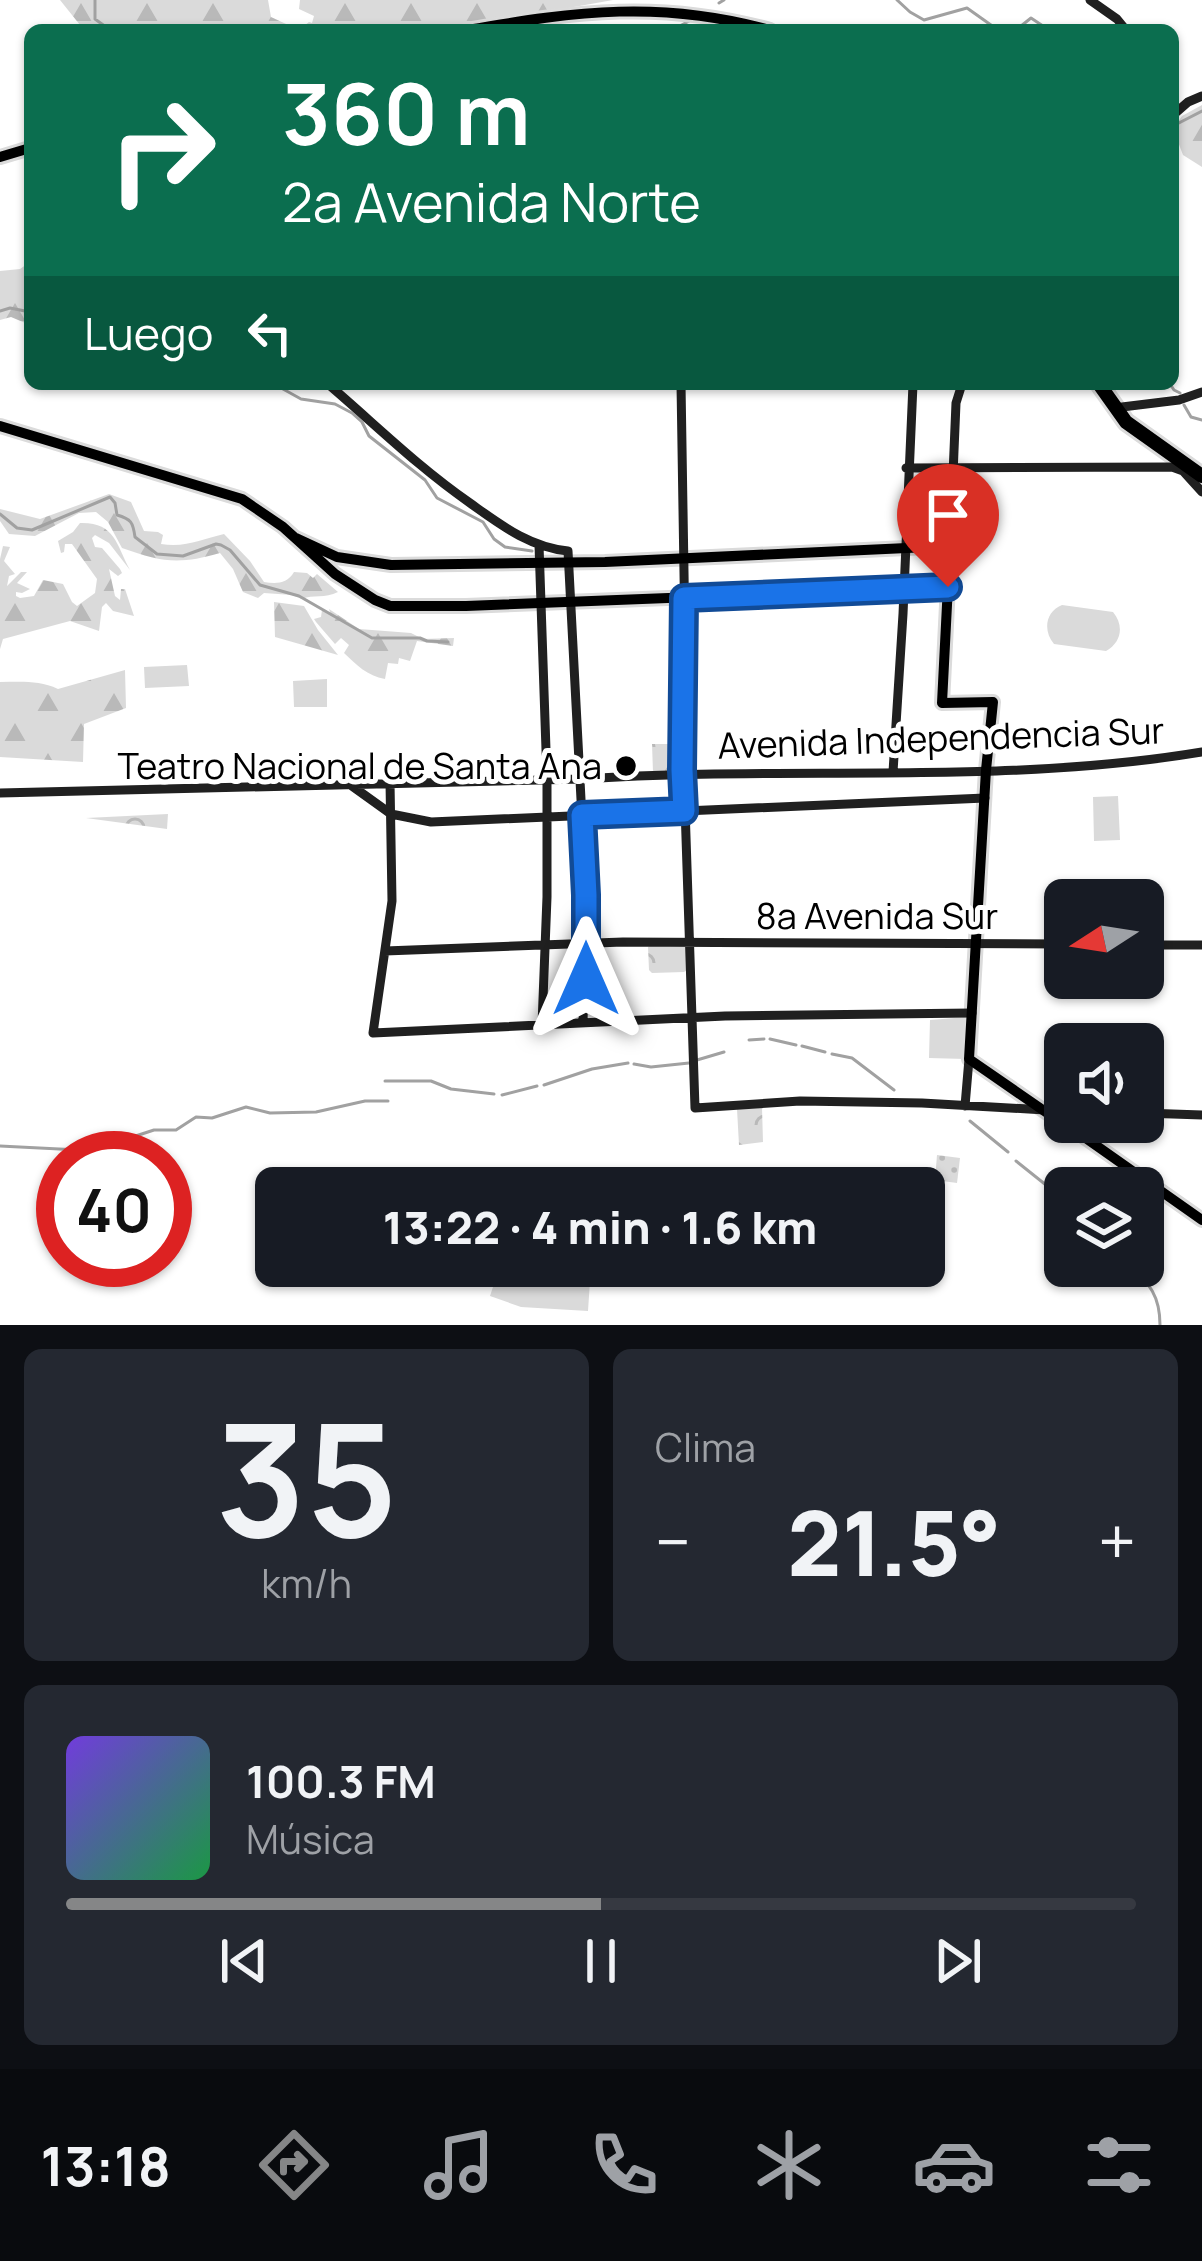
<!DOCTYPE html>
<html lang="es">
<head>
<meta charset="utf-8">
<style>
  body { margin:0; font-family:Manrope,sans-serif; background:#242831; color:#f1f3f6; height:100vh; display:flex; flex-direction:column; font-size:45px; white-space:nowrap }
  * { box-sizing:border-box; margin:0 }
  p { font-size:39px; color:#9ea1a6 }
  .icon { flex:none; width:66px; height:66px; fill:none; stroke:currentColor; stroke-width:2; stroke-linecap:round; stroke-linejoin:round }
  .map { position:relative; height:1325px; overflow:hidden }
  .sheet { display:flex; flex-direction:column; gap:24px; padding:24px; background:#0d0f14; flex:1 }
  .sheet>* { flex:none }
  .guide { position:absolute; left:24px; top:24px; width:1155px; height:366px; border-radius:18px; box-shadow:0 3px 9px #0004; background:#0b6e4f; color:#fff; overflow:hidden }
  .needle { width:78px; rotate:258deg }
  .buttons { position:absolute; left:1044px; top:879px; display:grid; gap:24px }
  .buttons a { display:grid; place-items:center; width:120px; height:120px; border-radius:18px; background:#171b24; box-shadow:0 3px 9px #0004; font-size:60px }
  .speed { position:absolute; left:36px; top:1131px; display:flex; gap:24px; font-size:60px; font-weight:700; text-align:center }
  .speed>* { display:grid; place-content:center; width:156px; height:156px; border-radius:50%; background:#171b24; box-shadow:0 3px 9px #0004; line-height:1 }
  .speed .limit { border:18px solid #d22; background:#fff; color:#111 }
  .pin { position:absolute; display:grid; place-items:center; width:102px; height:102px; color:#fff; margin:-123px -51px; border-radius:50% 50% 50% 0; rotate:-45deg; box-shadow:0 0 12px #0007 }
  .pin .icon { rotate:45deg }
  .me { position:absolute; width:132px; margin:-66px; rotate:0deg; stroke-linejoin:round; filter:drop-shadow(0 0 9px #0008) }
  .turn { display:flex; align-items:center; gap:42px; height:252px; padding:0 60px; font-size:54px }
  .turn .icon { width:156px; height:156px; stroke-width:2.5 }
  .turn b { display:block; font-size:84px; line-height:102px }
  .then { display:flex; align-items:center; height:114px; padding:0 60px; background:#0003; gap:24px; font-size:45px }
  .big { font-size:90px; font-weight:800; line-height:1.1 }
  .sheet .widget { flex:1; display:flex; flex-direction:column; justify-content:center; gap:18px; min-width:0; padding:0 42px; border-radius:18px; background:#242831 }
  .sheet .dial { align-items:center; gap:0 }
  .dial b { font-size:156px; line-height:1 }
  .song { display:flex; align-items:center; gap:36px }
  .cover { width:144px; height:144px; border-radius:18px; background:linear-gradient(135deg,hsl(260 70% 55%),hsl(140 70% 35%)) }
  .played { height:12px; border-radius:6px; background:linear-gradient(90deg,#858687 50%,#363941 50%) }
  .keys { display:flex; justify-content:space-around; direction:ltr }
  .heat { display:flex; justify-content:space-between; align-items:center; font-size:66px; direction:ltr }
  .sheet .tiles { flex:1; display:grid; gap:24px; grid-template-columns:1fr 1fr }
  .widget:last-child { grid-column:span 2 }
  .trip { position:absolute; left:255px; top:1167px; width:690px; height:120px; border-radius:18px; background:#171b24; box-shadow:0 3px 9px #0004; font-weight:800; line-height:120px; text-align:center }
  .dock { display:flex; height:192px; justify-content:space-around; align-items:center; background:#090b0e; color:#9ea1a6 }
  .dock .icon { width:84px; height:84px }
  .dock .on { color:#858687 }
  .dock b { font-size:54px; color:#f1f3f6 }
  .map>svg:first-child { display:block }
  .grass { fill:url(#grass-dots) }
  .forest { fill:url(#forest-firs) }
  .park { fill:url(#park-crowns) }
  .garden { fill:#dadada }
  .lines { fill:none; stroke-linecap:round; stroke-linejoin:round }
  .stream { stroke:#a1a1a1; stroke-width:3 }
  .primary-casing { stroke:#dbdbdb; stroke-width:16 }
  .highway-casing { stroke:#dbdbdb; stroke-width:20 }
  .secondary { stroke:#202020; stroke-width:9 }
  .primary { stroke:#000; stroke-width:10 }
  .highway { stroke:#000; stroke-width:14 }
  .route-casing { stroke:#114b97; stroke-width:30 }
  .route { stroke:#1a73e8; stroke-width:21 }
  .poi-dot { fill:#000; stroke:#fff; stroke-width:4.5 }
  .labels { text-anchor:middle; stroke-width:10; stroke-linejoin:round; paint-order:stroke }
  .street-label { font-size:36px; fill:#000; stroke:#fff }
  .poi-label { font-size:36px; fill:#000; stroke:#fff; text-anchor:end }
</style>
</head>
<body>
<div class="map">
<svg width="1202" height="1325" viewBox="0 0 1202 1325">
  <defs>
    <pattern id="grass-dots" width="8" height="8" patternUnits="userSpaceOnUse" patternTransform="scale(3)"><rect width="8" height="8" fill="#dadada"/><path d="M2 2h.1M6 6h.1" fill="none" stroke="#b9b9b9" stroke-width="1.8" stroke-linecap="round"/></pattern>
    <pattern id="forest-firs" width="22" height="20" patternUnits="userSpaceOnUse" patternTransform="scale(3)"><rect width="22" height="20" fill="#dadada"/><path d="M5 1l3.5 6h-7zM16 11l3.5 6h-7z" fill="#b9b9b9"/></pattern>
    <pattern id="park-crowns" width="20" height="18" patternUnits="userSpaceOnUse" patternTransform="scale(3)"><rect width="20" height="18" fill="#dadada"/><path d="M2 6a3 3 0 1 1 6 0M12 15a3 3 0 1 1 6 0" fill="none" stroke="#b9b9b9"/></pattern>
  </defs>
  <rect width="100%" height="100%" fill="#fff"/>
  <!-- grass -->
  <path class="grass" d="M937,1155L960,1158L957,1183L935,1180Z"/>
  <!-- forest -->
  <path class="forest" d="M60,0H268L271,17L299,30L309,22L312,23L314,16L299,9L300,0H613L445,30H84Z
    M1202,105V167L1183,155L1173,129L1182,116Z
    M30,262V325L11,317L0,320V271L20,269Z
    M109,494L131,502L144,531L158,532L163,535L161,544C186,548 202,539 224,534L250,561L264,582C276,584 287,584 294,572L307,573L313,578L317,574L338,592C325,599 313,594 302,599L292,595L264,593L258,598L243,592L233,569L220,553C179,565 161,562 122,548L108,522L96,512L79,513L35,536L9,534L0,521V509L40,519Z
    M80,523C115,522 116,544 130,570L109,543L95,535L92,538L95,547L102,548L120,569L122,573L118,576L109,569L115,596L120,600L121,589H125L134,616L113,611L106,603L102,607L99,631L70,621L3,639L0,649V559L3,546L10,547L4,561L15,574L9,576L7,586L21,572H27L17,583L30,589L22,593L16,592V596L20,598L34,596L43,580L63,584L72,602L77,606L95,593L97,579L72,544H65L64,552L61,553L58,541L73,532Z
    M274,602L304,606L318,630L338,655L275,637Z
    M329,609L359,629L411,633L423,639L454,638L453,646L417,641L410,661L399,658L398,664L388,663L385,679C367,676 357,665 344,653L349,645L341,638L335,644L316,622L314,619L321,617L322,610L331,615Z
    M125,670L126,708L84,724L83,762L0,757V682C21,682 39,680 58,689Z"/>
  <!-- park -->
  <path class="park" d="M652,744H682L681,771L653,772Z
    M168,814L167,829L86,818Z
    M651,944H684L686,947L687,970L684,972L652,973L649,970L648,947Z
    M967,1017L965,1059L929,1058L930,1020Z
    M762,1108L763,1142L739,1145L737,1109Z"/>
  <!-- garden -->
  <path class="garden" d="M1062,605L1113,612C1124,625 1122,642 1106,651L1054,644C1043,631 1045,612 1062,605Z
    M187,665L189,686L145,688L144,667Z
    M327,679V707H294L293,681Z
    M1118,796L1120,840L1094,841L1093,797Z
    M500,1266H591L588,1311L521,1307L490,1296Z"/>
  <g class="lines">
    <!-- stream -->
    <path class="stream" d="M95,0V19L110,30
      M897,0L910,12L924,20L967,8L998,30
      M719,3L724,0
      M256,30H262
      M672,30L695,18
      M1016,30L1031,18L1049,30
      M1173,126L1202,111
      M0,311L10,308L30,312
      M274,384L301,399L335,404L352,413L362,422L369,436L425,480L437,498L483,522L494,539L505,547L532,551
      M1170,384L1174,390L1180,393
      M1184,405L1191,417L1202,420
      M0,514L17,528L32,530L110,497L115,503L117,515C131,519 133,522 135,537L157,554L183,556L216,544L221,545L230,550L260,585L299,596L372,638H420L427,641L448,642
      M770,1039L796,1045
      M749,1040L764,1039
      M802,1046L825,1052
      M832,1054L852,1058L894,1090
      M697,1060L724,1052
      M634,1064L651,1067L689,1063
      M385,1081H431L451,1089L494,1094
      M544,1085L592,1069L628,1063
      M502,1095L537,1086
      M970,1121L1008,1152
      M0,1146L79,1150L108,1145L154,1130H176L196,1117L212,1118L246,1107L270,1113L316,1112L365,1101H388
      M1016,1161L1051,1189
      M1059,1193L1065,1199
      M1128,1266C1150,1282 1160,1297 1160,1325"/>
    <!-- primary casing -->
    <g class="primary-casing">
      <path id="primary" d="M467,30C578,11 661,0 770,30
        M0,157L30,148
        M0,426L242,499L283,527L335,574L375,600L390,606H466L948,587
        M296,538L337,557L391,565L605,562L950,546L942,703L993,702L986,770L969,1059L1053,1117
        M1057,1110L1063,1114L1059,1120L1053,1116Z
        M1060,1120L1202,1220"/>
    </g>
    <!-- highway casing -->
    <g class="highway-casing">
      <path id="highway" d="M1099,384L1126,422L1202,476"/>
    </g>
    <!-- secondary -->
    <path class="secondary" d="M1090,0L1117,19L1126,30
      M1173,115L1188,102L1202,96
      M328,384C377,426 417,466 470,503C501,525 529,547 568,551L586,895L583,1023
      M681,384L685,635L682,770L684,777L695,1108L800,1101L922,1103L1045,1110
      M1122,407L1179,400L1202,392
      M906,468L1172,467L1183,471L1202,492
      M539,545L547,779V897L542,1025
      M950,546L956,403L962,384
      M893,772L903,614L913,384
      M390,782L392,901L373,1033L725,1016L972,1013
      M352,786L391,814L431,822L985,798
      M0,793L581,779C785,765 999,786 1202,752
      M1143,945H1202
      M385,951L623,942L1065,944
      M965,1106L969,1059
      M1143,1113L1202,1115"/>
    <!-- primary -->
    <use href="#primary" class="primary"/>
    <!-- highway -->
    <use href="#highway" class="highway"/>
  </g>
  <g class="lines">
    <!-- route casing -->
    <g class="route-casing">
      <path id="route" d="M586,979V895L582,815L684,811L682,770L684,598L948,587"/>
    </g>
    <!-- route -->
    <use href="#route" class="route"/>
  </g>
  <!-- markers -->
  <circle class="poi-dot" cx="626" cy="766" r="12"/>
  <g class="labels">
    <!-- street labels -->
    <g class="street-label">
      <text transform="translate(941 738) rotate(-2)" y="13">Avenida Independencia Sur</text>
      <text x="877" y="929">8a Avenida Sur</text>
    </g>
    <!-- poi labels -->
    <g class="poi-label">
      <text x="602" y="779">Teatro Nacional de Santa Ana</text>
    </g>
  </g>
</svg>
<div class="buttons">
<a><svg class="needle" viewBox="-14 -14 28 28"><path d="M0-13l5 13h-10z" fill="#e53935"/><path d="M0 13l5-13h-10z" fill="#9ea1a6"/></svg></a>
<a><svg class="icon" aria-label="sound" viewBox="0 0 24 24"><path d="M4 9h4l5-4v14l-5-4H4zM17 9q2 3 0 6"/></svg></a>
<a><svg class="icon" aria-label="layers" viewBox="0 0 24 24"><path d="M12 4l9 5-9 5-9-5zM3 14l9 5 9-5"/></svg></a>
</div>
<div class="speed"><div class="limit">40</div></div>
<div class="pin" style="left:948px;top:587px;background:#d93025"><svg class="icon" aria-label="arrive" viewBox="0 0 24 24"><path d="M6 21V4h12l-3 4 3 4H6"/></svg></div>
<svg class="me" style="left:586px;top:979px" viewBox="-20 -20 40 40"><path d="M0-17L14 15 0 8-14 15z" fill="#1a73e8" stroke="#fff" stroke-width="4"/></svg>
<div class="trip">13:22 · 4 min · 1.6 km</div>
<div class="guide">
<div class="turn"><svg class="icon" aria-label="right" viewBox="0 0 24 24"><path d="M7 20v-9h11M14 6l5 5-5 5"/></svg><div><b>360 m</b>2a Avenida Norte</div></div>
<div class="then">Luego<svg class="icon" aria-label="left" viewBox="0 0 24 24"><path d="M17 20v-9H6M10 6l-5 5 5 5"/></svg></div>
</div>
</div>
<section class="sheet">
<div class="tiles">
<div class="widget dial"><b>35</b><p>km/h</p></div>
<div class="widget"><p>Clima</p>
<div class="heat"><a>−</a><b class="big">21.5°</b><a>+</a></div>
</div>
<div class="widget">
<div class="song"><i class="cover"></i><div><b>100.3 FM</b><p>Música</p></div></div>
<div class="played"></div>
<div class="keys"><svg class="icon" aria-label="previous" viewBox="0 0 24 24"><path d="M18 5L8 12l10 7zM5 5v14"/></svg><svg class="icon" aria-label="pause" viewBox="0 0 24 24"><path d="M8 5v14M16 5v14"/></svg><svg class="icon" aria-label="next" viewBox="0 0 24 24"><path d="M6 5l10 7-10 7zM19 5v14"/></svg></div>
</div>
</div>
</section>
<nav class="dock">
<b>13:18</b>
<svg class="icon on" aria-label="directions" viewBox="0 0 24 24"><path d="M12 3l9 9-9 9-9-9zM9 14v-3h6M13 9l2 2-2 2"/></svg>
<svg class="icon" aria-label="music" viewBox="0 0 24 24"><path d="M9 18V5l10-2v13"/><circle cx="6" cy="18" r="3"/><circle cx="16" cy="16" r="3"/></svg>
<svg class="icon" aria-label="phone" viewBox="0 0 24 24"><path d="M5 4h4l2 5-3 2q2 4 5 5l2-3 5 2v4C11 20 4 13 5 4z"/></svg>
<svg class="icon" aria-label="climate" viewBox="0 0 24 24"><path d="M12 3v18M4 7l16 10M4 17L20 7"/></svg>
<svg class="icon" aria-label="car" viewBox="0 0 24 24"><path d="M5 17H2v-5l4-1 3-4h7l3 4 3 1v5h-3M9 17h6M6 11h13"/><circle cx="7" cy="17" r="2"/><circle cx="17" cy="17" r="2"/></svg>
<svg class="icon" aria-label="filters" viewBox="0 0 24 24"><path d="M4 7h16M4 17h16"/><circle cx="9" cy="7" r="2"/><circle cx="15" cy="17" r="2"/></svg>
</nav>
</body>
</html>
